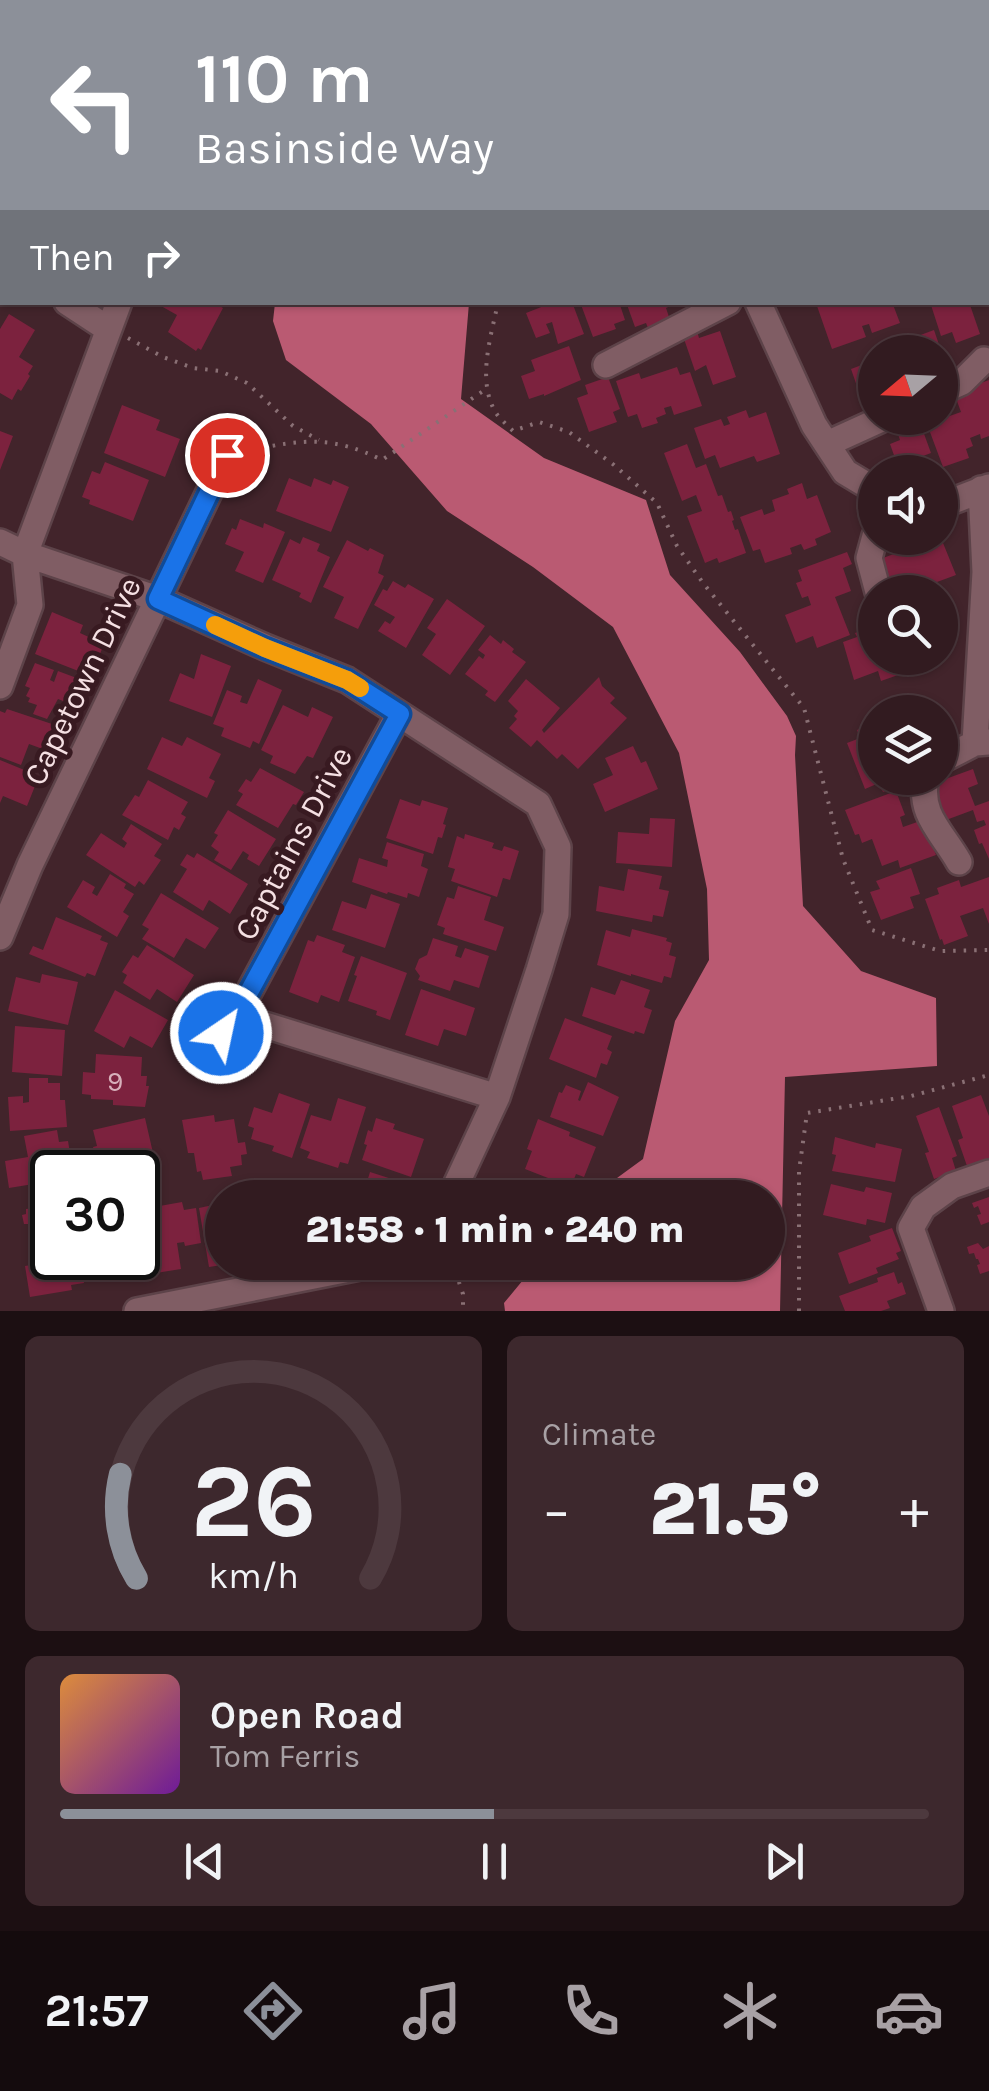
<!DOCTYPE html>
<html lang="en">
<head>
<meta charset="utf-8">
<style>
  body { margin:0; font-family:Karla,sans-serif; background:#3d282d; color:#f1f3f6; height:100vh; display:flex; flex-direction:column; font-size:38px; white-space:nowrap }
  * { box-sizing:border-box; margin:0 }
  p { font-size:32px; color:#a8a1a5 }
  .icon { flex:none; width:55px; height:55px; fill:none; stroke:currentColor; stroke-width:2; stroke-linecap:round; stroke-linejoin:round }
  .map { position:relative; height:1311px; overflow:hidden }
  .panel { display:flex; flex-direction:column; gap:25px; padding:25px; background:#1c0f12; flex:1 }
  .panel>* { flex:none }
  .guide { position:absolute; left:0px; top:0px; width:990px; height:305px; box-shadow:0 2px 8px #0004,0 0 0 2px #4d393e; background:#8c9099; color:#fff; overflow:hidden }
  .needle { width:65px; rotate:251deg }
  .controls { position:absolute; left:858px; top:335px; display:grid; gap:20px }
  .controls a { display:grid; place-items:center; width:100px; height:100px; border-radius:50%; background:#321b20; box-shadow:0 2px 8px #0004,0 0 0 2px #4d393e; font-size:50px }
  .speed { position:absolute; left:30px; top:1150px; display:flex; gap:20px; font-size:50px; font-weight:700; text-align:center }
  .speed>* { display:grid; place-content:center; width:130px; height:130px; border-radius:50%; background:#321b20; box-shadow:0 2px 8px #0004,0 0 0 2px #4d393e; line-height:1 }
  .speed .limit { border:5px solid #111; border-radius:15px; background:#fff; color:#111 }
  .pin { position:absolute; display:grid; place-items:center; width:85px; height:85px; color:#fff; margin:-42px; border:5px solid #fff; border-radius:50%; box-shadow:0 2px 10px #0007 }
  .me { position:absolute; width:110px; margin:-55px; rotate:34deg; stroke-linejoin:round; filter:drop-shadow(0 0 8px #0008) }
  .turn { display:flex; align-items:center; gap:35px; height:210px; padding:0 30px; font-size:45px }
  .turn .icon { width:130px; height:130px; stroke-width:2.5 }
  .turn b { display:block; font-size:70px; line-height:85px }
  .then { display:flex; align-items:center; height:95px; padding:0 30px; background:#0003; gap:20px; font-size:38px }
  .big { font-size:75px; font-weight:800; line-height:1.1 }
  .panel .widget { flex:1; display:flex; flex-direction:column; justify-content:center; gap:15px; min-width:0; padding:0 35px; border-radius:15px; background:#3d282d }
  .panel .dial { align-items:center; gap:0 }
  .dial svg { height:260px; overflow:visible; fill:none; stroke:#4d393e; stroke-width:7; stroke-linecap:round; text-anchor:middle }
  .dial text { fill:#f1f3f6; stroke:none }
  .song { display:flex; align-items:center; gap:30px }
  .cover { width:120px; height:120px; border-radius:15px; background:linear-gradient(135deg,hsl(30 70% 55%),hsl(280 70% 35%)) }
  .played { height:10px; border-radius:5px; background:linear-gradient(90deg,#8c9099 50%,#4d393e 50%) }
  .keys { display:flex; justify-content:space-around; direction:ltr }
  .heat { display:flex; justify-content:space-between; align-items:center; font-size:55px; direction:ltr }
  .panel .tiles { flex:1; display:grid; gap:25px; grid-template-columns:1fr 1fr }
  .widget:last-child { grid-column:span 2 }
  .trip { position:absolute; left:205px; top:1180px; width:580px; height:100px; border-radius:50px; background:#321b20; box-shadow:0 2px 8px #0004,0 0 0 2px #4d393e; font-weight:800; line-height:100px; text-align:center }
  .menu { display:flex; height:160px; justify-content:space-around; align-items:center; background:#140b0d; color:#a8a1a5 }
  .menu .icon { width:70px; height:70px }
  .menu .active { color:#8c9099 }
  .menu b { font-size:45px; color:#f1f3f6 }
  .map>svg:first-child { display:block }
  .water { fill:#ba5a72 }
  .building { fill:#7c223e }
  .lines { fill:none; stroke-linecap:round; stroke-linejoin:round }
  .minor-casing { stroke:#5d4349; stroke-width:30 }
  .path { stroke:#8a7075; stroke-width:4; stroke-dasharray:2.5 8; stroke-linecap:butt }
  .minor { stroke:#805d64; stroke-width:25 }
  .route-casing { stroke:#114b97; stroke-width:25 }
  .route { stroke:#1a73e8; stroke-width:18 }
  .slow { stroke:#f59e0b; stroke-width:18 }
  .labels { text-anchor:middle; stroke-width:10; stroke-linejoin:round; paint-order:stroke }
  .number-label { font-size:28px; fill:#d7b0ba }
  .street-label { font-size:32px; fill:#f5e0e3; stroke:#381a21 }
</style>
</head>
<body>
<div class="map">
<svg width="989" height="1311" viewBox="0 0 989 1311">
  <rect width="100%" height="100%" fill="#42242b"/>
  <!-- water -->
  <path class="water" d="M275,303H469L461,399L544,458L646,500L670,575L740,652L787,716L796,736L795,755L803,906L861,971L936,998L937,1066L785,1077L780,1311H505L504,1303L537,1263L768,1262V1198L591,1197L643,1159L675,1021L709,960L707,889L679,753L613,627L533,567L447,511L371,424L286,360L273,321Z"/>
  <!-- building -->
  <path class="building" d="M154,302H213L223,308L201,350L198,348L196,351L168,332L177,315Z
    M554,302H572L584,334L558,344L552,322L546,324L550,333L536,338L526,313Z
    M580,302H619L625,320L614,324L616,329L593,337Z
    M626,302H679L666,308L670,320L648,328L646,323L635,327Z
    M826,302H892L900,323L872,333L869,324L862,326L866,337L832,349L817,306Z
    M930,302H969L980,334L956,343L952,332L941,336Z
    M9,314L35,330L19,357L33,366L28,374L30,376L21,391L18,389L12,400L0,393V329Z
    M934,330L949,374L940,377V352H902L899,343Z
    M697,331L699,338L720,331L736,377L713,385L706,365L695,371L683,336Z
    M569,346L581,380L544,396V394L529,399L521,376L535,371L531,360Z
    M875,360V386L859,392L851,369Z
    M677,367L680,375L690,372L702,406L674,415L671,406L664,408L666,414L656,418L658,423L642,428L637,414L628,417L616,381L639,373L641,379Z
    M608,377L620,409L613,412L617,422L589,432L577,398L588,394L585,385Z
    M989,380V436L981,439L980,434L970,438L973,446L966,449L969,458L943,467L927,424L961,412L954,393Z
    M122,405L160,420L156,430L180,439L165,477L104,453Z
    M746,410L749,418L766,412L780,454L757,462L754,456L720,468L715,455L705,459L694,428L721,419L724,426L730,424L727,417Z
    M919,420L931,453L923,456L926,466L907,472H900L890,444L900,440L896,428Z
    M0,431L13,436L0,470Z
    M687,444L696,468L706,464L718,496L722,495L728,512L731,511L734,520L732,521L735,530L738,529L746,553L719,563L717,558L705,563L687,516L702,511L696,495L682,501L664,453Z
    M105,462L149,480L133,521L89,504L90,500L82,497L92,471L100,474Z
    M289,478L311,487L314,478L331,485L333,480L349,487L331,532L276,511Z
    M802,483L807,499L817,495L831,532L815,539L817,545L804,550L801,544L790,548L792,554L765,563L760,549L753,551L740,517L762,509L764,515L775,511L772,500L789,494L787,489Z
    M240,519L263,528L264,523L285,532L263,583L235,571L244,552L225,544L232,528L236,530Z
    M303,537L320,544L317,551L330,557L311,603L299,597L301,593L272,580L290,539L300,544Z
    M937,538H941L956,575L937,582L952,625L940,629V592H891L887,582L890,581L883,558Z
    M347,540L368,551L370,548L384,555L378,573L384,576L358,629L334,618L344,597L323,587Z
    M847,552L852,564L843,568L851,591L835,597L850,635L817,648L813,636L796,643L785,615L811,605L808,596L802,598L796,583L802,581L798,570Z
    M393,581L405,588L408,584L434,599L406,648L378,631L385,621L390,624L395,617L374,605L383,589L387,591Z
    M447,599L485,626L450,675L422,655L436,634L427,628Z
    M52,612L83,625L80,633L104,644L91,676L35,654Z
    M875,626V658H914L918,668L881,681L878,671L854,680L843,642L857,637L855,633Z
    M490,635L501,644L503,640L514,649L512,652L526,662L495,702L485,695L488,691L465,674L479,656L483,659L485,655L478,650Z
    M201,654L231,666L212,717L169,701L180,673L194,679Z
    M35,663L54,670L50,680L54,682L58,671L82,680L73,705L58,699L47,719L33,714L37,705L28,702L30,698L26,696L30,688L25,686Z
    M599,677L602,686L615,698L610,703L627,718L578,769L562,754L557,759L537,740L531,747L509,728L517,719L514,716L518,711L508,701L526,679L560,708L542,730L544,733Z
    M258,679L282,690L259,744L253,741L250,748L221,736L224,728L213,724L227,690L242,696L240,702L247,704Z
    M283,705L308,717L312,707L333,717L313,758L307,756L295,774L270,763L273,756L261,750Z
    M7,709L61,727L51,752L29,744L21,765L0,757V711L5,713Z
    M875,723V778H904L906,783L883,792L879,783L865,789L847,743L860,738L857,730Z
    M162,737L182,746L187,737L221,754L209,778L215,781L207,798L147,769Z
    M633,746L641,763L646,761L658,789L605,812L593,784L613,775L605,758Z
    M0,760L39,776L27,806L3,796L0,803Z
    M260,768L304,792L296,805L293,804L278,828L236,805L243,794L238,791L246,779L251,782Z
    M973,769L978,784L968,788L975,806L989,801V859L982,843L979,844L974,830L986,825L984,820L977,822L973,810L938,823L929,785Z
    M148,780L188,802L181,814L186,817L179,830L174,827L168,840L122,815L135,795L139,797Z
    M896,791L905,815L900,817L903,827L923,820L936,855L900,868L898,860L882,866L872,839L862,843L859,834L855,835L845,810Z
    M400,799L420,806L422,800L448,808L443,824L446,825L442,838L438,837L433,854L386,838Z
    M228,810L276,839L259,866L247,859L249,855L243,851L231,870L214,860L219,852L211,846L218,835L214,833Z
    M650,818L675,819L672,867L616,863L618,832L649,834Z
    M131,824L162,844L154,856L161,860L144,885L139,881L135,887L86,855L101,833L124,848L127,843L122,839Z
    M465,834L494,843L492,848L502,851L504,846L519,851L510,880L503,878L497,897L451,881L455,869L448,867L457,836L464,839Z
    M387,842L424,854L421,866L428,869L419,897L408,893L407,898L388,892L387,894L352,882L359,858L387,867L388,860L382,858Z
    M197,853L248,884L230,914L209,900L203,911L173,892L187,869L180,865L187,854L194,858Z
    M911,868L920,894L910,897L914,908L881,920L870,892L880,889L876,881Z
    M628,869L662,876L659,889L669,891L663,917L653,915L652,922L596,911L599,886L624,891Z
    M110,874L126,884L124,888L134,894L123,912L129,916L117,937L67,907L83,880L95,887L92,893L97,896Z
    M989,877V924L983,908L960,916L968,936L944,945L942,939L940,940L925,899L939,894L937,888L959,880L961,887Z
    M458,886L491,897L484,920L504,927L496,951L443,934L445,928L437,925L447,897L454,899Z
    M161,893L219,928L205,949L186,938L174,958L142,939L149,929L142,925Z
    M371,894L400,904L385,948L332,930L342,901L366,909Z
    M56,917L102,936L100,940L108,943L95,976L87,973L85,977L29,954L33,946L43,950Z
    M632,929L667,938L666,941L672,943L669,955L676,957L671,978L664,976L662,983L631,974V976L597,965L606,930L630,937Z
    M317,935L345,945L342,952L355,957L339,1002L321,995L318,1003L289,992L308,940L314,942Z
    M433,938L458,946L455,956L461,958L465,948L489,956L479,988L454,980L450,991L418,980L420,976L415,969L419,959L427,955Z
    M147,945L194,975L177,1002L157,989L150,1000L123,983L127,975L122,972L133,955L138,958Z
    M361,956L407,973L390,1020L376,1015L377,1011L348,1001L357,976L354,975Z
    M42,974L78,982L68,1025L8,1011L16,977L40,983Z
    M621,980L650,990L644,1007L652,1010L644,1034L635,1031L634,1034L582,1016L591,987L615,995Z
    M421,989L475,1008L466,1036L444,1029L438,1046L405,1035Z
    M115,990L168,1020L152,1048L130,1036L124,1048L94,1031Z
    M565,1018L612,1036L607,1049L612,1052L607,1065L601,1063L596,1078L549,1059Z
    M15,1026L65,1030L62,1076L12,1072Z
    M96,1054L142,1057L141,1076H147L146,1086H149L145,1107L113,1105V1100L91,1099V1095L82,1094L83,1072L95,1073Z
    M29,1078H48V1083H60V1100H65L67,1127L10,1131L8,1097L23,1096V1103L29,1102Z
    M588,1082L619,1097L603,1136L550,1117L559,1092L562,1093L566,1085L581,1091L578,1100L580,1101Z
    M279,1093L310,1104L292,1158L272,1151L274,1146L251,1139L254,1128L248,1126L254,1107L272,1113Z
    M981,1095L989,1116V1158L967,1166L958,1140L963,1138L952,1106Z
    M338,1098L366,1107L348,1164L340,1162L338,1168L307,1158L310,1152L300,1148L311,1115L331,1121Z
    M939,1107L957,1156L952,1158L956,1171L934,1179L925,1153L929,1152L916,1116Z
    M214,1115L215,1122L234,1119L238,1143L245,1142L247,1154L241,1155L242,1165L230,1167L232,1176L203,1180L201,1171L197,1172L194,1153H188L182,1120Z
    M145,1118L153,1153L145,1155L146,1159L122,1165L123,1169L103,1172L100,1161H97L93,1147L97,1146L93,1130Z
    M376,1118L395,1124L393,1129L424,1139L411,1177L362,1160L367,1145L364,1144L368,1130L372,1132Z
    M538,1119L570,1132L569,1136L596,1147L584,1177L576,1174L571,1187L525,1169L532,1151L527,1149Z
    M57,1130L59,1142L68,1141L73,1171L52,1172V1181L9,1188L5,1161L28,1157L24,1136Z
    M835,1137L875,1148L876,1143L902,1149L895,1182L832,1171L836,1155L832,1154Z
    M370,1172L420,1188L417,1198H362Z
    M288,1178L290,1187H294L296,1198H251L250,1194L261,1192L260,1182Z
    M52,1184V1234L30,1237L28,1224H24L22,1215L26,1214V1209L43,1207L39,1187Z
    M831,1184L864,1192L866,1187L892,1193L885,1223L867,1219L866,1225L823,1215Z
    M989,1197V1222L981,1225L977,1215L981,1214L978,1206L974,1208L972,1203Z
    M182,1202L184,1210L196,1208L201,1243L185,1246L184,1242L177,1243L181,1269L156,1273L147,1217L155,1216L154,1207Z
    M222,1203V1265L209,1267L199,1208Z
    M138,1228H142L143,1238H149L152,1255L138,1258Z
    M892,1228L901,1251L896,1253L899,1259L876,1268L878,1273L849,1284L838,1253L871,1241L869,1236Z
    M52,1242V1258H88L91,1276L83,1277L84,1283L71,1285L72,1290L30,1297L25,1266L31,1265L28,1246Z
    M978,1243L983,1249L989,1246V1271L980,1274L977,1265L980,1264L978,1259H976L974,1253L969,1254L967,1247Z
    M100,1258H128L130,1272L119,1274L120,1279L104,1281Z
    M894,1272L898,1284L902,1282L906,1294L887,1301L890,1308L881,1311H845L839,1296L878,1282L877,1278Z"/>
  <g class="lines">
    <!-- minor casing -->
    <g class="minor-casing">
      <path id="minor" d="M34,0L37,2
        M939,0L940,2
        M264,2L265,0
        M0,258L2,260
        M67,302L108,329
        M758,302L814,425L845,472L875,490
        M606,365L728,302
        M940,392L962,382L984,360
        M827,444L884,418
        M940,506L989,487
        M875,536L869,558L878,592
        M0,542L25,554L158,599L265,647L347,680L538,804L558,847L556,914L539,970L497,1097L450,1198
        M0,686L30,605L25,554L119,302
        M975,743L985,572L981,489
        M940,761L975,743L989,742
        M926,778C918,814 942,832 959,862
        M0,937L30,865L227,455
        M236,1016L497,1097
        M206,1050L236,1016L399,714
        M137,1311L385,1262
        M941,1311L911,1228L923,1207L952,1186L989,1173"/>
    </g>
    <!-- path -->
    <path class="path" d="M594,2L596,0
      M494,302L497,307C490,340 477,382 496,413C500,419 507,425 513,431L539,422L569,432L614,465L657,503L677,546L703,583L804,708L843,859L872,930L940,951L989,950
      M128,338L163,357L193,368L220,371L247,383L293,426L319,440
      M252,450C303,439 334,436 382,460L486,389
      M452,1262L463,1294V1311
      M799,1311V1171L807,1113L911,1096L989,1075"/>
    <!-- minor -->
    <use href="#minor" class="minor"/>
  </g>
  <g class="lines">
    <!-- route casing -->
    <g class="route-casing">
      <path id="route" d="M221,1033L236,1016L400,714L347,680L265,648L158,599L227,455"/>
    </g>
    <!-- route -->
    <use href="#route" class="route"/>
    <!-- slow -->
    <path class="slow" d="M215,625L265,648L347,680L360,688"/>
  </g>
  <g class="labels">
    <!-- number labels -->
    <g class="number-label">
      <text x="115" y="1091">9</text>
    </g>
    <!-- street labels -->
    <g class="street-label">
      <text transform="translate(82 681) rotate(-64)" y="11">Capetown Drive</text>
      <text transform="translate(293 843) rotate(-62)" y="11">Captains Drive</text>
    </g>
  </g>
</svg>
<div class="controls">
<a><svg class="needle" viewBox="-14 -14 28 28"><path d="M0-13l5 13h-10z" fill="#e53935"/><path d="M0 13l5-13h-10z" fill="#a8a1a5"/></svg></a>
<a><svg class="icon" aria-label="sound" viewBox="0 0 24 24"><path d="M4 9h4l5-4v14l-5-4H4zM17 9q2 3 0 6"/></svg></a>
<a><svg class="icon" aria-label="search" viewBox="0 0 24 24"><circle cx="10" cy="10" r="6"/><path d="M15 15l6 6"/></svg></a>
<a><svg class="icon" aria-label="layers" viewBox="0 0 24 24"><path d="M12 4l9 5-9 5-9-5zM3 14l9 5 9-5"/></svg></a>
</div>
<div class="speed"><div class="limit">30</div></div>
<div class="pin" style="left:227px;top:455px;background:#d93025"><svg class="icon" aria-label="arrive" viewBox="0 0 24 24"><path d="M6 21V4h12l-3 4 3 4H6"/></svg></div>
<svg class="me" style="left:221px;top:1033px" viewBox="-20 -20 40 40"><circle r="17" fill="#1a73e8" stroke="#fff" stroke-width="3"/><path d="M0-11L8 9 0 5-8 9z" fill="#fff"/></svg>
<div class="trip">21:58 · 1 min · 240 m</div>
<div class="guide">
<div class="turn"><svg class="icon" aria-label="left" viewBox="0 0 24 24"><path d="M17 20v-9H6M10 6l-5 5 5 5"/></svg><div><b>110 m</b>Basinside Way</div></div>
<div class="then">Then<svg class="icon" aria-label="right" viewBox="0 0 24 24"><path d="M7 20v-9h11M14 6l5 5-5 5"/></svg></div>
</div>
</div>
<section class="panel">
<div class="tiles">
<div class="widget dial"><svg viewBox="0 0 100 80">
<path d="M14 69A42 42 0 1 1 86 69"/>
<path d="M14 69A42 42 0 0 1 9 37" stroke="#8c9099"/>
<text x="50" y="56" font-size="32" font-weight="700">26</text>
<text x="50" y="72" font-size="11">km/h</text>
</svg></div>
<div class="widget"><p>Climate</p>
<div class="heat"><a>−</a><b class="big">21.5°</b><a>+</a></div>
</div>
<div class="widget">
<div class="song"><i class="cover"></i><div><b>Open Road</b><p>Tom Ferris</p></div></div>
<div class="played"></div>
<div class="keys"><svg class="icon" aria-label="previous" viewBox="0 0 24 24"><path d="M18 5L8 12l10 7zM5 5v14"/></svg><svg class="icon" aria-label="pause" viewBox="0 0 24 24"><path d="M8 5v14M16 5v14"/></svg><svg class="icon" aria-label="next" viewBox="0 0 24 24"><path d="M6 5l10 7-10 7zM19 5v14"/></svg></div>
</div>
</div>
</section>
<nav class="menu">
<b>21:57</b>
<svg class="icon active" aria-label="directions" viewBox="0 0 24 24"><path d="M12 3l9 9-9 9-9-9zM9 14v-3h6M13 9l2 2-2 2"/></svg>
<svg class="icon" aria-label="music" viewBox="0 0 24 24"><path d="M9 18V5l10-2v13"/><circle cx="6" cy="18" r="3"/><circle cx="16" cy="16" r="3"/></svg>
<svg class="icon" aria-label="phone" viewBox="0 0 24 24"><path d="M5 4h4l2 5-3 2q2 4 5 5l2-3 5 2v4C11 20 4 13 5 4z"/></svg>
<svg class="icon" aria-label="climate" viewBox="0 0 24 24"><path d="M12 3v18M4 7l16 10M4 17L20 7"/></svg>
<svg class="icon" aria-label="car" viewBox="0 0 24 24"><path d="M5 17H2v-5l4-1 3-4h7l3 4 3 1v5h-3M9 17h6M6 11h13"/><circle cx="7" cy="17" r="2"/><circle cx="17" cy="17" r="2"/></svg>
</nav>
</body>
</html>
